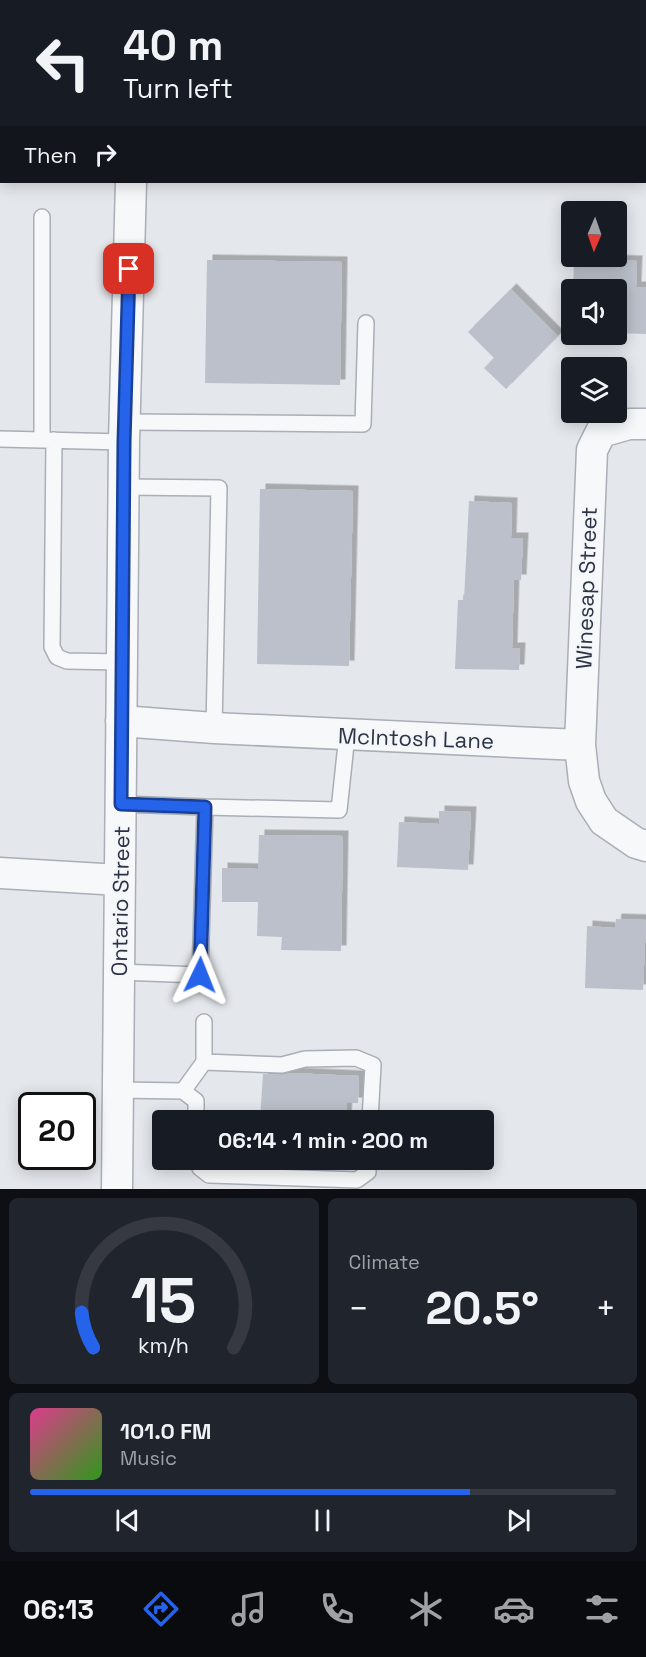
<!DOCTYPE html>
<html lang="en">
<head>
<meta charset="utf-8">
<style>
  body { margin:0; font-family:"Space Grotesk",sans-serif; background:#20242c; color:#f1f3f6; height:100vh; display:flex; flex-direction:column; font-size:22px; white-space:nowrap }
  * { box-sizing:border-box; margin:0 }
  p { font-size:20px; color:#9ea1a6 }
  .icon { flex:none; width:33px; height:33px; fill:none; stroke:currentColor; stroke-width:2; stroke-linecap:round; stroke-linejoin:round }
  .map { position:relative; height:1189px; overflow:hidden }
  .panel { display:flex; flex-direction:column; gap:9px; padding:9px; background:#0d0f14; flex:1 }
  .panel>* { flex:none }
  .guide { position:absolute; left:0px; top:0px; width:646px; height:183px; box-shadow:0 3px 15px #0003; background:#171b24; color:#f1f3f6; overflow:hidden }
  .needle { width:39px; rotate:182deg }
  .tools { position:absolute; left:561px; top:201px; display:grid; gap:12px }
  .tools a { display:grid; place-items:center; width:66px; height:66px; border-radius:6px; background:#171b24; box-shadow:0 3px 15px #0003; font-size:30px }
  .speed { position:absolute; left:18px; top:1092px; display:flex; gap:12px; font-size:30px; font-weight:700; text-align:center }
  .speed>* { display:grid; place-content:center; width:78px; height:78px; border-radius:50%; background:#171b24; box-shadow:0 3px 15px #0003; line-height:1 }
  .speed .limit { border:3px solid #111; border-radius:9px; background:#fff; color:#111 }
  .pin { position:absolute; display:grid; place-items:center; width:51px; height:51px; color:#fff; margin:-26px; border-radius:12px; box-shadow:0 3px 9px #0006 }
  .me { position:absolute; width:66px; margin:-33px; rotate:2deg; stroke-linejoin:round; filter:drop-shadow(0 0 4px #0008) }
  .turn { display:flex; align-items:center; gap:21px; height:126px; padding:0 24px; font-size:27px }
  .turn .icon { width:78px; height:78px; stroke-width:2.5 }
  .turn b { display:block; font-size:42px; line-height:51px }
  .then { display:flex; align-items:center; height:57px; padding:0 24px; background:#0003; gap:12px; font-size:22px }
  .big { font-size:45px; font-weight:600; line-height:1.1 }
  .panel .tile { flex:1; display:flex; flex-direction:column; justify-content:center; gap:9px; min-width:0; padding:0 21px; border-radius:9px; background:#20242c }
  .panel .dial { align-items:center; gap:0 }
  .dial svg { height:156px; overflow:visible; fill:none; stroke:#363941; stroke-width:7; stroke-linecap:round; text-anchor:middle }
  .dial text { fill:#f1f3f6; stroke:none }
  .song { display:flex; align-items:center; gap:18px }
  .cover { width:72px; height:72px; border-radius:9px; background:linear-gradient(135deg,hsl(330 70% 55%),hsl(110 70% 35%)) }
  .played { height:6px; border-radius:3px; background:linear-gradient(90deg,#2563eb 75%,#363941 75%) }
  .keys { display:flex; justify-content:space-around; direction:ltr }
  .heat { display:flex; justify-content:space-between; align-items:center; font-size:33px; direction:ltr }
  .panel .tiles { flex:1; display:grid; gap:9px; grid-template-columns:1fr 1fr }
  .tile:last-child { grid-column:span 2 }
  .trip { position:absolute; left:152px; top:1110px; width:342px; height:60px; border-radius:6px; background:#171b24; box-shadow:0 3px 15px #0003; font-weight:600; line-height:60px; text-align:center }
  .dock { display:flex; height:96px; justify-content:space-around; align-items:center; background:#090b0e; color:#9ea1a6 }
  .dock .icon { width:42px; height:42px }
  .dock .selected { color:#2563eb }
  .dock b { font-size:27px; color:#f1f3f6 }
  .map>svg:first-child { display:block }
  .building { fill:#bbc0ca; filter:url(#shadow) }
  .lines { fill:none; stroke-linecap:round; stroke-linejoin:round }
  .service-casing { stroke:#a9aeb7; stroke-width:18 }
  .minor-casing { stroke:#a9aeb7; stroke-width:33 }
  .service { stroke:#f7f8fa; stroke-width:15 }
  .minor { stroke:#f7f8fa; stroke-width:30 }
  .route-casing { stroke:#184099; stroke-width:15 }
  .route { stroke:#2563eb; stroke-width:10 }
  .labels { text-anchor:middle; stroke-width:4.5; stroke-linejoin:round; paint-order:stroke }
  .street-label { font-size:22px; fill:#2b3445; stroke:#f4f6f9 }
</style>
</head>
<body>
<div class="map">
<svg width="646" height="1189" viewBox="0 0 646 1189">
  <defs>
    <filter id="shadow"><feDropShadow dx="5.5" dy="-5.5" stdDeviation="0" flood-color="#0004"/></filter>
  </defs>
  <rect width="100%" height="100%" fill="#e4e7ec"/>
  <!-- building -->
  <path class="building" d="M574,259L637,261L636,287H646V334L616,333V290H573Z
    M207,260L342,262L340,385L205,383Z
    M511,289L558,336L506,389L484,368L494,358L468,332Z
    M260,489L353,491L349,666L257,664Z
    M469,501L512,503L511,538H523L521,580H514L512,648H520L519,670L455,669L458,600H464Z
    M439,811L471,812L468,870L397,867L399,822L439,824Z
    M259,835L343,836L341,951L281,950L282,937L257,936L258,902H222V868L258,869Z
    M616,919L646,920L643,990L585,988L587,926L615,928Z
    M291,1073L359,1076L358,1103H347L346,1120H260L263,1074L282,1075Z"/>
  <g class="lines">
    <!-- service casing -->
    <g class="service-casing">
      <path id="service" d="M0,7H2
        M0,148H2
        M125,422L363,424L366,323
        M0,439L124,442
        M42,440V217
        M54,440L52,647L57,657L67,661L122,662
        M124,487L219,488L214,728
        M205,807L339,810L347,735
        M119,972L200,975L205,807L121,804
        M204,1062V1022
        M118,1090L183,1091L196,1101V1120
        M183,1091L204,1062L282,1065L305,1059L356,1058L373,1065L370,1120
        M198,1160L200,1168L209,1175L357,1180L368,1172V1160"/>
    </g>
    <!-- minor casing -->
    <g class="minor-casing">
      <path id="minor" d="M136,2V0
        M121,721L214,728L580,745L584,781L591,801L604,821L636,843L646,846
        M580,745L592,450L601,432L629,424H646
        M0,873L120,880
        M117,1189L124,442L131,182"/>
    </g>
    <!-- service -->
    <use href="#service" class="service"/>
    <!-- minor -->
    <use href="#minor" class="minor"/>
  </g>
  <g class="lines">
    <!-- route casing -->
    <g class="route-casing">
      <path id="route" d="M129,269L124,442L121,804L205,807L200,975"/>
    </g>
    <!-- route -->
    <use href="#route" class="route"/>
  </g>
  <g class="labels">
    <!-- street labels -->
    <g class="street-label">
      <text transform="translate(586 588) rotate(-88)" y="8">Winesap Street</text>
      <text transform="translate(416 738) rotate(2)" y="8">Mclntosh Lane</text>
      <text transform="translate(120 901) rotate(-89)" y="8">Ontario Street</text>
    </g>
  </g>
</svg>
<div class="tools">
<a><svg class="needle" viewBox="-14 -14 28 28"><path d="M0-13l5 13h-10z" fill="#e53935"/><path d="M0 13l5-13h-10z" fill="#9ea1a6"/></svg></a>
<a><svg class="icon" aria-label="sound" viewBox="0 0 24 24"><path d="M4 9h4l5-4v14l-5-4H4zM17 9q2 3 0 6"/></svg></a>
<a><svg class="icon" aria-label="layers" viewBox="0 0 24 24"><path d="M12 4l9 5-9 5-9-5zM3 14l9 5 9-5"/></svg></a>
</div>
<div class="speed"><div class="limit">20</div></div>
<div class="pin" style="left:129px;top:269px;background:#d93025"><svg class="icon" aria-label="arrive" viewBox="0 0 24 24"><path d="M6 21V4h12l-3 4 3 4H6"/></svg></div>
<svg class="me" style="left:200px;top:975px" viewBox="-20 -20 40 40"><path d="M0-17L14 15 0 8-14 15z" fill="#2563eb" stroke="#fff" stroke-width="4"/></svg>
<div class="trip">06:14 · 1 min · 200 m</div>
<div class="guide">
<div class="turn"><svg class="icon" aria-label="left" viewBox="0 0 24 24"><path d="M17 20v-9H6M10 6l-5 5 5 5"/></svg><div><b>40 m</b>Turn left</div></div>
<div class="then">Then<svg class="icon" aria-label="right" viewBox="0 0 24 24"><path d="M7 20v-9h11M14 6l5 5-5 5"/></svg></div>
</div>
</div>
<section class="panel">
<div class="tiles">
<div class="tile dial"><svg viewBox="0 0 100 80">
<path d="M14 69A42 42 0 1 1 86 69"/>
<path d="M14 69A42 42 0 0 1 8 51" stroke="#2563eb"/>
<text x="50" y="56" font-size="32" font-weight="700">15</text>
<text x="50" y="72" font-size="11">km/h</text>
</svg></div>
<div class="tile"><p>Climate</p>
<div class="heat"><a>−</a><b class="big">20.5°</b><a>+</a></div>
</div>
<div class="tile">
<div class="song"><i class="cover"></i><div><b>101.0 FM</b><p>Music</p></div></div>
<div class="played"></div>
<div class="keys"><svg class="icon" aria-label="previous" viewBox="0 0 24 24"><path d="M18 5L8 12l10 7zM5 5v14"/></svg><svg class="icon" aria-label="pause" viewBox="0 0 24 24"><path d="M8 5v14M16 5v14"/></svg><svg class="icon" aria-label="next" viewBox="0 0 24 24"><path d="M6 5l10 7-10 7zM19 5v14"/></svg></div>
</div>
</div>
</section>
<nav class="dock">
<b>06:13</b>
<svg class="icon selected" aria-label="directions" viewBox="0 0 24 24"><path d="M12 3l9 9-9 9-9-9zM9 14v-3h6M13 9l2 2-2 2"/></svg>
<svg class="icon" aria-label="music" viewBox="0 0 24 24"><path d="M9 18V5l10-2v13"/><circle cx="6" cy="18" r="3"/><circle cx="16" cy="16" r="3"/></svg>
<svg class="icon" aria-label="phone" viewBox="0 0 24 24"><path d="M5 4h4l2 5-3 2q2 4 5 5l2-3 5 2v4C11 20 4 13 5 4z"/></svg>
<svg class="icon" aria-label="climate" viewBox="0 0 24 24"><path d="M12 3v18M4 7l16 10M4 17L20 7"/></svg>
<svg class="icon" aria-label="car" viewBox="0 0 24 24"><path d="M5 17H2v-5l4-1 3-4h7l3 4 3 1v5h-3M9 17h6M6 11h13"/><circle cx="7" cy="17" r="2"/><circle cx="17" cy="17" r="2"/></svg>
<svg class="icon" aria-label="filters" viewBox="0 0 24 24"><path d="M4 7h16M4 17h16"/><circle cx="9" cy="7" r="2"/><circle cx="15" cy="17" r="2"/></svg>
</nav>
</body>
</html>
